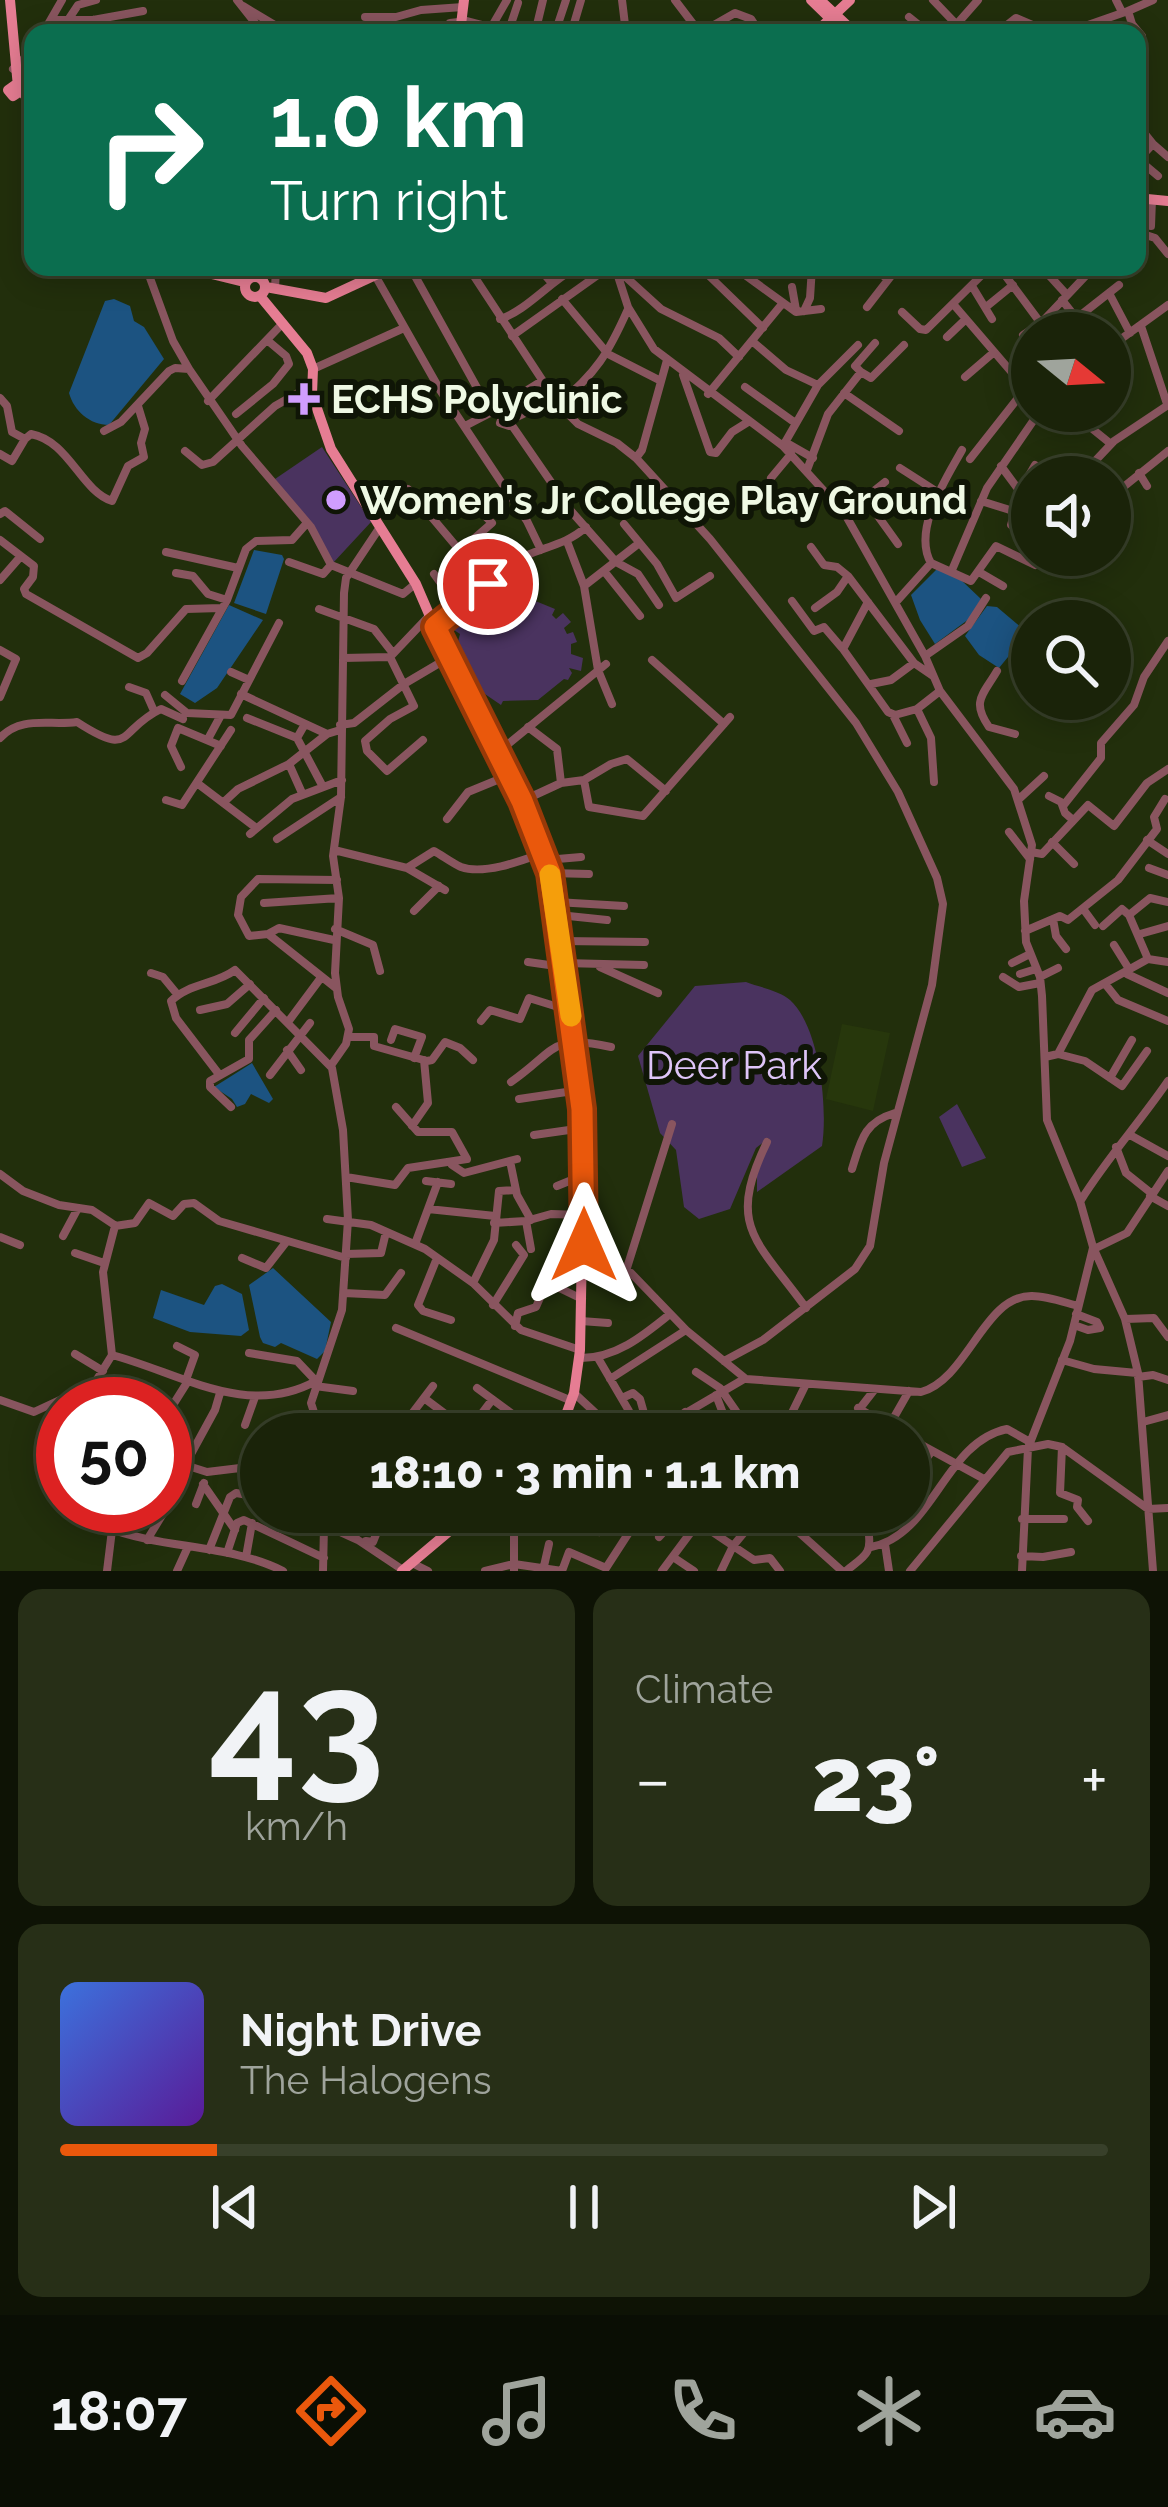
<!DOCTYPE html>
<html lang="en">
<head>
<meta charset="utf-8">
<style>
  body { margin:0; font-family:Raleway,sans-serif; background:#272f17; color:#f1f3f6; height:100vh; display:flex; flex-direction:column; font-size:45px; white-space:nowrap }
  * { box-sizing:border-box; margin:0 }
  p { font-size:39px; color:#9fa49c }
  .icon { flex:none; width:66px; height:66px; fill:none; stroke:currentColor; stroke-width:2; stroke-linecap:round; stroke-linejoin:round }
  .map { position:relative; height:1571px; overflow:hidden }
  .sheet { display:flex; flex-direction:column; gap:18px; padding:18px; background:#0e1305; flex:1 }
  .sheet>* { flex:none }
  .hud { position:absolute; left:24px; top:24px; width:1122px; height:252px; border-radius:24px; box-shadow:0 6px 30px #0003,0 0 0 3px #38402a; background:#0b6e4f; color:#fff; overflow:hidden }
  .needle { width:78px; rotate:108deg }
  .fabs { position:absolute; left:1011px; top:312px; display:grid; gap:24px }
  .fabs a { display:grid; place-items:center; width:120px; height:120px; border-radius:50%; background:#1a2309; box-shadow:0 6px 30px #0003,0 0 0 3px #38402a; font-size:60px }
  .speed { position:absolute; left:36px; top:1377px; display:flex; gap:24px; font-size:60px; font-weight:700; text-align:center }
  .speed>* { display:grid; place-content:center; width:156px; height:156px; border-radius:50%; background:#1a2309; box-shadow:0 6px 30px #0003,0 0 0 3px #38402a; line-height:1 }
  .speed .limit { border:18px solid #d22; background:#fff; color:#111 }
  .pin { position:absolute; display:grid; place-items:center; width:102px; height:102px; color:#fff; margin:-51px; border:6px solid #fff; border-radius:50%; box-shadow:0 3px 12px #0007 }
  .me { position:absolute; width:132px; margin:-66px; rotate:0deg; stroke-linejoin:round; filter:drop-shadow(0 0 9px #0008) }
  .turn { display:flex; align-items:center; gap:42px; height:252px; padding:0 48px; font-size:54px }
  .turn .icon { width:156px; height:156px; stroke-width:2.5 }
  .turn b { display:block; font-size:84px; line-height:102px }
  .big { font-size:90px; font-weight:800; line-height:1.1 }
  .sheet .widget { flex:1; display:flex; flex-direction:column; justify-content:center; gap:18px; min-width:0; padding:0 42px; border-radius:24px; background:#272f17 }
  .sheet .dial { align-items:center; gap:0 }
  .dial b { font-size:156px; line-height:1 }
  .song { display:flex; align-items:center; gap:36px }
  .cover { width:144px; height:144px; border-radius:18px; background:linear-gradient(135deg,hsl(220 70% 55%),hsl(270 70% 35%)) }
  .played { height:12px; border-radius:6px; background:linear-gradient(90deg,#ea580c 15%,#38402a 15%) }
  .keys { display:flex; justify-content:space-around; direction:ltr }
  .heat { display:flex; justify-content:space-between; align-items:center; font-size:66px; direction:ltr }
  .sheet .tiles { flex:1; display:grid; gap:18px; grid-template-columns:1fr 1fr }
  .widget:last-child { grid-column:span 2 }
  .trip { position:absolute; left:240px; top:1413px; width:690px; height:120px; border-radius:60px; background:#1a2309; box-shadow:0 6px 30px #0003,0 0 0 3px #38402a; font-weight:800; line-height:120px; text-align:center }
  .tab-bar { display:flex; height:192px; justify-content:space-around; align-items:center; background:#0a0e04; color:#9fa49c }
  .tab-bar .icon { width:84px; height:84px }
  .tab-bar .active { color:#ea580c }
  .tab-bar b { font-size:54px; color:#f1f3f6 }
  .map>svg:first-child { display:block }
  .built { fill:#27370c }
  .green { fill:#4a335f }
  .water { fill:#1c5381 }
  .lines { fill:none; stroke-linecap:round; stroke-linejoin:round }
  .minor { stroke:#89555f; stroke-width:8 }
  .major { stroke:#e67d93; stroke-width:10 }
  .major-bridge { stroke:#e67d93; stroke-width:10 }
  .route-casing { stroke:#983908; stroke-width:30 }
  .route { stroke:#ea580c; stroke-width:21 }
  .slow { stroke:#f59e0b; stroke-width:21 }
  .poi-dot { fill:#d09dfe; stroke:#0f1506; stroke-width:4.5 }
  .labels { text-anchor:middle; stroke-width:12; stroke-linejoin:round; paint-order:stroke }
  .poi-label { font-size:39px; font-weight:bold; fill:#eff9e4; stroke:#0f1506; text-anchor:start }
  .park-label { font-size:39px; fill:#dec5f8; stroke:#0f1506 }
</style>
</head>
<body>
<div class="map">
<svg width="1168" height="1571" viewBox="0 0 1168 1571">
  <rect width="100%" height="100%" fill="#222f0c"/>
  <!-- built -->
  <path class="built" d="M842,1024L890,1033L873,1111L826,1099Z"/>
  <!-- green -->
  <path class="green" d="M322,447L371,522L333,563L275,479Z
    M511,594L527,597L526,606L533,600L555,609L552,615L556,619L563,613L571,622L564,628L567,634L573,632L577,642L571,644V654L583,658L581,671L569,668L572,673L568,680L564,679L538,700L503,701L501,705L479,690L475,693L462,680L465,676L456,649L460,634L454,630L474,609L482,612L480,603Z
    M746,982C759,987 780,991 790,1000C820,1027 828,1109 822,1146L757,1192V1175L769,1138L756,1148L730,1209L699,1219L684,1207L676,1150L660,1133L638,1056L695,986Z
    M957,1104L986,1158L962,1167L939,1117Z"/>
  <!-- water -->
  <path class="water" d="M114,299L130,306L134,321L144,327L164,359L109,425C90,425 74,411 69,393L105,301Z
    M254,550L282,555L284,559L266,614L234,603Z
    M938,568L960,579L981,599L969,619L935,644L920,620L911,595Z
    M229,605L263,620L217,688L195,703L180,694Z
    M987,606L997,607L1023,629L1021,641L999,668L979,655L965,636Z
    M252,1063L273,1099L269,1103L251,1094L245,1104L237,1107L232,1099L214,1087Z
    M273,1268L331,1322L325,1351L317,1359L281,1343L275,1347L263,1343L260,1337L249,1285Z
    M222,1284L242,1294L249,1330L241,1336L190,1332L153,1318L161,1290L204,1305L215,1286Z"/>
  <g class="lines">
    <!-- minor -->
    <path class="minor" d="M237,0L263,33
      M622,0L626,33
      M675,0L700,33L735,13L751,19L760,33
      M933,0L956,24
      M1116,0L1122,12
      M243,6L288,33
      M365,17H396L421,10L463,7
      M909,17L929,33
      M51,20H93L143,11
      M68,20L78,5L96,0
      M93,20L98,33
      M450,23L467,21L490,27
      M509,29L528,33
      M43,33L62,0
      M488,33L507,0
      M508,33L518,3
      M535,33L543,0
      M555,33L566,0
      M579,33L573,27L581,0
      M876,33H877
      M949,33L978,0
      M997,33L1016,18L1051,33
      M1065,33L1128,11
      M1137,46L1142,36L1132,24L1128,11L1153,0
      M1137,47L1141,56L1137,61
      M13,69L33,50
      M1141,129L1153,144
      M1139,160L1158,176
      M1137,161L1153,144L1168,157
      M1151,226L1152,199
      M1146,235L1155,238L1168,254
      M146,267L173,341L189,369
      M236,267L247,278
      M410,267L491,413
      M468,267L558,404L578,424L617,443L636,458L710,539L856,723L898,792L937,878L943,904L932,985L884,1163L870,1246L855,1269L763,1340L724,1361
      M538,267L550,281
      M615,267L628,307L654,349L783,446L845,514L925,656L940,691L1014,789L1032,845L1024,901L1026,942L1040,977L1042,996L1047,1120L1080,1201L1093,1247L1125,1319L1138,1373L1153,1571
      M700,267L763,328
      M734,267L796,312L821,309
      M874,267L887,279
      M999,267L1048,333
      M617,269L661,309L719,338L739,357
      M1047,273L1067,295
      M376,277L440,390L527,521L541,550
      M972,286L992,319
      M792,287L796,310
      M275,289L276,267
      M1109,293L1130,333
      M562,299L608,354L661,381
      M1062,300L1088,333
      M954,305L1032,396
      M867,307L898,267
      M986,307L1013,285
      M804,311L810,298L812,267
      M902,312L920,329L926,330L990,267
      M1077,318L1119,285
      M500,319C524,312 549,283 572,270
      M1141,326L1167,404
      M1023,335L1041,323L1094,267
      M512,336L609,267
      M947,337L966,319
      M752,341L786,370L818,385
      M1110,347L1168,305
      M313,369L404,328
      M861,372L855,366L875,343
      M683,375L710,452L716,453L732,432L748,422
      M965,377L993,353
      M745,387L794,422
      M844,393L899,431
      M708,394L782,304
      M0,398L7,406L12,432L25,439L31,434C69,441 81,491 112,501L128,466L144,457L141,443L145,429L138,406
      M208,401L283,323
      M558,404C596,374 609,352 628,309
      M236,414L273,384L289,364L286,356L267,340
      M503,415L500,407L542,381
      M513,419L503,415L500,423L509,426L513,419L554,399
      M511,424L571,511L616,562L638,574L659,605
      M465,426L490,413
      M1090,427L1111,444
      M104,431L121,422L169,371L175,368L189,369L242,446L311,527L331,565L403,594L415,584
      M785,442L813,458
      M783,446L818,385L858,345
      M962,450C946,479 912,530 931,563L971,581L996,546L1035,565
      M185,451L202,465L213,462L275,406L312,385
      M0,454L12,461L25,439
      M636,458L642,450L667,360
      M970,459L1025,389
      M1001,466L1032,508
      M900,468L939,493
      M807,470L828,414L861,372L871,378L904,345
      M1139,473L1147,486
      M1057,477L1068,461L1086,472
      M1080,477L1114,441L1168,405
      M771,478L791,454
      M1021,489L1035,465
      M1111,497L1168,451
      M865,498L898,544
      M981,501L1010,510L1014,515L1011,525L1032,537
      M370,508L398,488L408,489L488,584
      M0,514L5,511L40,539
      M845,514L885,482
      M624,524L657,564L676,598L710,576
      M0,540L34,566L33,577L24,589L26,594L138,658L147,653L186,609L221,608
      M568,544L584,586L598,670L612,704
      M811,547L824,565L837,567L848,576L914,663L933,676
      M461,550L492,523L465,496
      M166,552L238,568
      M289,562L323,574L331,565
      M952,570L987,488L1040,411
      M604,571L640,616
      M979,572L1003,586
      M176,573L193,576L208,594L227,600
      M434,574L458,607
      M0,580L21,556
      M584,586L638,544
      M792,601L814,631L824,627L842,648
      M868,602L843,649L888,712L895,715L917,709L940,691
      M896,602L931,563
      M815,608L837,592L848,576
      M319,609L374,629L392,652
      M435,627L513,562C538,547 564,547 586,527
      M0,650L16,659L0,697
      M925,656L968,626L986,598
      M390,657L414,706L390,719L365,741L367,751L387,771L423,740
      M343,658L390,657L429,616
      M652,660L724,724
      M997,671C983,695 971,701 989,727L1015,734
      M231,672L249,680
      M182,681L227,600L246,549L256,541L292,540L307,523
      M871,684L891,680L914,663
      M129,687L146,693L154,711
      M241,694L327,734L340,730
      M165,695L187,713L231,715L279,623
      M917,709L931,738L934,782
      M893,715L907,743
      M247,718L297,738
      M305,724L297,738L322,785
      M340,725L354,723L404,684L448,658
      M528,727L557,749L561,783
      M0,738C21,715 50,726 77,722C134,759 117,730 161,709L183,719
      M208,739L221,715
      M496,754L606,664
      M181,767L171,746L178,728L221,746
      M584,780L589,807L643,816L730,717
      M197,783L255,827
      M302,793L289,764L327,734
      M1049,796L1061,802L1065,813L1073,820
      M1019,799L1044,776
      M166,800L182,805L231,730
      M225,801L238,789L289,764
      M522,801L561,783L584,780L611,764L627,759L666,791
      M1063,806L1101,758V743L1134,705L1144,677L1168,641
      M447,819L468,792L507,776
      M1009,832L1030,859
      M250,834L292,799L342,780
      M277,839L341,797
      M1147,840L1168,854
      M1052,842L1074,864
      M334,850L407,868L445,890
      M1031,852L1042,854L1088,805L1114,826L1147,783L1168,769
      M546,860L581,857
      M407,868L434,851C443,856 452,863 461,867C484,875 521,861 543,853
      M1149,868L1168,875
      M550,873L589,874
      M556,902L624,906
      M264,903L339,898
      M1084,910L1095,925
      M414,911L439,886
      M559,915L607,920
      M1129,915L1148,959
      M1053,919L1056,936L1066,949
      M1103,926L1122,909L1129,915L1150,898L1168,902
      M335,929L373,945L380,971
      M1025,931L1060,916L1068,920L1118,880L1157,829L1154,817L1165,799
      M268,934L249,936L238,915L241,897L258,879L337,880
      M1140,934L1168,926
      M334,940L279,928L268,934L336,988
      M562,941L645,942
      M1114,945L1129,969
      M528,962L563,967
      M564,963L644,965
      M1012,963L1030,954
      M600,967L658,993
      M151,973L163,977L177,994
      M1020,974L1036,969
      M1127,974L1168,993
      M1003,977L1019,987L1040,983
      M1040,977L1058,968
      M1106,985L1118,1000L1168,1021
      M200,1010L227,1004L250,984
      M481,1021L490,1010L520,1019L529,998L571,1011
      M288,1022L320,979
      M235,1033L264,998
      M349,1037H374V1046L427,1061L432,1060L445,1042L460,1048L473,1060
      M391,1040L395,1029L422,1037L414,1058
      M287,1050L301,1070
      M1058,1054L1085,1061L1122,1086L1147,1051
      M1045,1057L1058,1054L1092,990L1148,959L1168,962
      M332,1064L346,1044L349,1029L338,997L335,973L339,898L333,856L341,797L344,593L346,578L380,527
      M218,1073L176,1018L171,1001C189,983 215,985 235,970L332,1068L343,1130L348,1220L342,1310L311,1403L321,1434
      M270,1075L310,1023
      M1110,1078L1132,1040
      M511,1082C557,1050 549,1034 611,1047
      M519,1099L580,1090
      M231,1107L210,1087V1081L249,1059V1040L276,1010
      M412,1126L428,1103L424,1060
      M534,1135L583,1128
      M1130,1135L1168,1156
      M767,1142C726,1227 756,1239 806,1308
      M1116,1147L1126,1173L1151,1193
      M510,1161L517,1195L531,1220
      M452,1165L464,1173L517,1159
      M852,1169C861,1140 864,1122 895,1113
      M0,1174L23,1191L59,1205L92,1210L116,1226
      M346,1177L395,1185L408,1168L467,1159L452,1132H418L396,1107
      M426,1181L451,1184
      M557,1186L584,1175
      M1150,1196L1168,1206
      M1081,1200C1108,1157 1140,1122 1168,1081
      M428,1209L495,1216
      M327,1219L371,1225L425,1249L473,1283L521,1330L580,1350
      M494,1223L526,1221
      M63,1236L78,1208
      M0,1237L20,1245
      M415,1244L438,1182
      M583,1245L631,1273L686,1330L746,1379L921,1392C968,1379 984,1295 1032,1296C1047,1296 1063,1302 1078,1306
      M531,1249L526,1221L551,1214L582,1215
      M1094,1249L1127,1233L1168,1171
      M75,1253L104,1263
      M346,1254L381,1253L386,1232
      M242,1258L266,1268L287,1241
      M437,1258L418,1305L423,1311L451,1320
      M626,1271L672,1124
      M473,1283L494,1240L499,1191L516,1190
      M344,1293L385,1295L401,1273
      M493,1305L524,1255L516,1245
      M1126,1319L1154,1318L1168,1337
      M581,1321L608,1323
      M1074,1325L1088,1330L1100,1328L1097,1322L1076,1314
      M515,1326L518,1313L536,1307L547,1282L582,1299
      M396,1328L572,1401
      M177,1346L195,1355L186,1380
      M249,1353L297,1361L315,1380
      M75,1354L103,1371
      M112,1355C180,1373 247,1419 316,1381
      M579,1358C615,1359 643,1336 670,1314
      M598,1358L629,1411
      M1062,1360L1094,1369L1137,1373
      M696,1372L720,1388L736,1411
      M1138,1377L1153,1375L1168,1380
      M610,1379L686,1330
      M315,1386L353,1391
      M477,1388L515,1416L552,1434
      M220,1393L215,1410L185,1465L207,1472L240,1468L248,1482L261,1490
      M574,1393L602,1419L610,1434
      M424,1398L468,1431
      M622,1398L633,1393L640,1399L650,1434
      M0,1400L34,1412L94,1384L112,1355L103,1272L115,1226L135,1223L149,1203L173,1216L184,1204L194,1203L219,1221L346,1258
      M858,1408L902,1434
      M568,1412L594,1434
      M685,1412L697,1434
      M411,1415L433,1386
      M724,1416L741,1434
      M1143,1422L1168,1415
      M245,1425L255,1397
      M889,1426L909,1391
      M165,1430L171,1408L188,1381
      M783,1431L806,1384
      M467,1433L492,1400
      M650,1434L744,1379
      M707,1434L724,1416L716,1395
      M840,1434L875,1389
      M909,1438L984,1479
      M1062,1447L1060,1493L1078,1500L1077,1507L1088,1521
      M909,1481L932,1451
      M203,1484L235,1530
      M196,1504L204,1483
      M119,1506L103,1526C162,1550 227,1543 283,1571
      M296,1512L358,1540L403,1570
      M782,1512L784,1519L842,1571
      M862,1512L868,1529
      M1022,1519H1064
      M694,1525L711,1531L754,1560L770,1558L780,1571
      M599,1532L612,1512
      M347,1535L359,1512
      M659,1537L681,1513
      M147,1540L172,1499V1468L185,1465
      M366,1541L373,1542L385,1512
      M885,1544L889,1571
      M871,1547C934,1535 944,1442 1007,1429L1030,1442
      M209,1550L230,1497L236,1493L248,1495
      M227,1553L237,1523L244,1520L324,1558
      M1021,1556L1043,1557L1071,1552
      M246,1557L252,1523
      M673,1557L694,1571
      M412,1563L428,1571
      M544,1566L549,1544
      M107,1571L112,1530
      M177,1571L187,1549
      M323,1571L324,1526
      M485,1571L514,1564L562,1571L569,1552L606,1568L628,1534L618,1512
      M514,1571V1512
      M662,1571L694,1528L691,1521L676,1512
      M721,1571L733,1546L761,1512
      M846,1571C864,1556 873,1555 868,1529L881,1522L877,1512
      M910,1571L1008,1452L1048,1444L1062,1447L1148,1509L1168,1508
      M1022,1571L1028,1448L1070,1341L1093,1248"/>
    <!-- major -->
    <path class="major" d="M10,0L18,87
      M811,0L845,33
      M460,33L464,0
      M815,33L850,0
      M15,85L19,92L13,96L8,90Z
      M19,88L33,106
      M1137,198L1168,201
      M183,267L244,282
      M245 287a10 10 0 1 1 20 0a10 10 0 1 1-20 0Z
      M266,287L326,298L393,267
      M260,296L307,353L313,369L312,394L331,449L416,584L448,658L522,801L550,873L571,1011L584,1145L580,1350L574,1393L559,1434
      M402,1571L472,1512"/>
    <!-- major-bridge -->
    <path class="major-bridge" d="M820,0L855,33"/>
  </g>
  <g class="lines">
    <!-- route casing -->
    <g class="route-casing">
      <path id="route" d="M488,584L435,627L522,801L550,873L582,1109L584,1245"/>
    </g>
    <!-- route -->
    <use href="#route" class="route"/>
    <!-- slow -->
    <path class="slow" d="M550,875L571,1016"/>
  </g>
  <!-- markers -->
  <g class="poi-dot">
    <path d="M298 381h12v12h12v12h-12v12h-12v-12h-12v-12h12z"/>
    <circle cx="336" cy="500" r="12"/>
  </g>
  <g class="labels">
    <!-- poi labels -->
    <g class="poi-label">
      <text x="331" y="413">ECHS Polyclinic</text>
      <text x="360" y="514">Women's Jr College Play Ground</text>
    </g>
    <!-- park labels -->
    <g class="park-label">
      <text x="734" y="1079">Deer Park</text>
    </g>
  </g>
</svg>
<div class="fabs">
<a><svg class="needle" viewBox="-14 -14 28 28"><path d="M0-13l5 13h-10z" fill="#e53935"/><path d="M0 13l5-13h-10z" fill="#9fa49c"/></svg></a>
<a><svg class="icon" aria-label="sound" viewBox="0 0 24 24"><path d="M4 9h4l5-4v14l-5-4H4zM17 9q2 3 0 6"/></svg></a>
<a><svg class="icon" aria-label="search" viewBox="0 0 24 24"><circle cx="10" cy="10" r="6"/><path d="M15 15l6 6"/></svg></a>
</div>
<div class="speed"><div class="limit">50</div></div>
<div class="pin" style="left:488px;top:584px;background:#d93025"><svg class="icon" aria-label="arrive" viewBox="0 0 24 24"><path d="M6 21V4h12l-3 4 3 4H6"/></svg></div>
<svg class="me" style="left:584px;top:1245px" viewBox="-20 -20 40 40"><path d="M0-17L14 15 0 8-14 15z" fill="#ea580c" stroke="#fff" stroke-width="4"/></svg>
<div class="trip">18:10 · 3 min · 1.1 km</div>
<div class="hud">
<div class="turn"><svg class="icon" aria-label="right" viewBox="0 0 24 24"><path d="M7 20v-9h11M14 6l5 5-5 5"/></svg><div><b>1.0 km</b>Turn right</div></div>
</div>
</div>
<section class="sheet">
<div class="tiles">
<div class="widget dial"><b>43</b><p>km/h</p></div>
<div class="widget"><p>Climate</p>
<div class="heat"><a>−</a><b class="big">23°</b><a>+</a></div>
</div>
<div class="widget">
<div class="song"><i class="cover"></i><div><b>Night Drive</b><p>The Halogens</p></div></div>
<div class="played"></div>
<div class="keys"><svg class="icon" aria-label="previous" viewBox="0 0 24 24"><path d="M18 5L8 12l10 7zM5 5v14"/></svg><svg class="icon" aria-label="pause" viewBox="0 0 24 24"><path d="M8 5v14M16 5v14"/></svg><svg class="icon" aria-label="next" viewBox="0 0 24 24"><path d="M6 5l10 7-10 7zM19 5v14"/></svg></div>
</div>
</div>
</section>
<nav class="tab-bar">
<b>18:07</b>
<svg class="icon active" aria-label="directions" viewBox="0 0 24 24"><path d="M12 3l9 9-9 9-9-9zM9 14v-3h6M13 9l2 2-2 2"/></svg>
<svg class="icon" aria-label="music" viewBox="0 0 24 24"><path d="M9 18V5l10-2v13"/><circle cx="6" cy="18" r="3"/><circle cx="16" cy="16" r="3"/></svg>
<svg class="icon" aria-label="phone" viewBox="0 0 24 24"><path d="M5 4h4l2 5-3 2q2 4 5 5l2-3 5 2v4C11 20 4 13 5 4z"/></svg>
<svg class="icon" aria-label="climate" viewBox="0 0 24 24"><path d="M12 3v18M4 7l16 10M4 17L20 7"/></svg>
<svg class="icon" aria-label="car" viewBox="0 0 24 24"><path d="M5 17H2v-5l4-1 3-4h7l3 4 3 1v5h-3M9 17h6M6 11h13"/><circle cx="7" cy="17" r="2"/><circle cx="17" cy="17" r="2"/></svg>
</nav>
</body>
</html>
